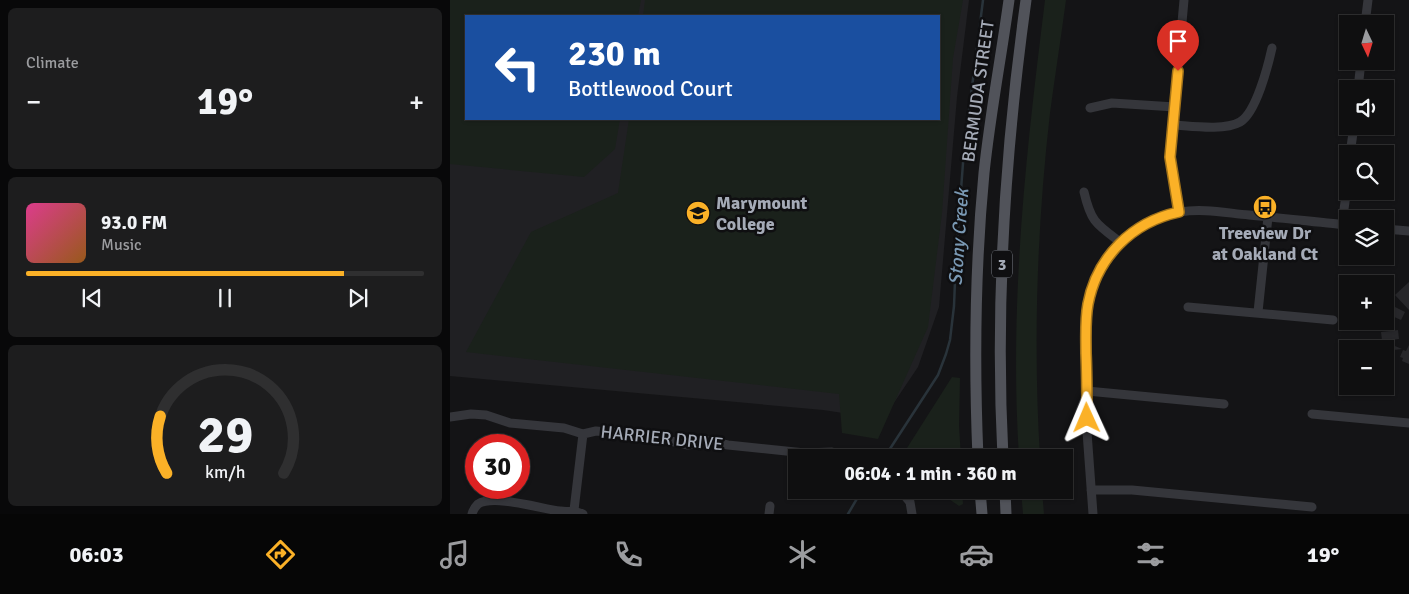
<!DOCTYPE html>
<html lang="en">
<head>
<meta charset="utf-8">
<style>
  body { margin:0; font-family:Signika,sans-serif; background:#1d1d1e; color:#f1f3f6; height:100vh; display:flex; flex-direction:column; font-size:19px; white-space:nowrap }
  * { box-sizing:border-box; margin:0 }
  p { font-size:16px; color:#9b9c9f }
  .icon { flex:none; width:28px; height:28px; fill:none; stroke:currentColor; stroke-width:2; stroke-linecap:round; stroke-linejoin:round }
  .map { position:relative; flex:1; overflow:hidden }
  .panel { display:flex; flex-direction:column; gap:8px; padding:8px; background:#080809; width:450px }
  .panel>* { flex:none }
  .guide { position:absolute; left:15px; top:15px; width:475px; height:105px; border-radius:0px; box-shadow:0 1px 4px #0004,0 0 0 1px #2f2f30; background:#1a4fa0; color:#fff; overflow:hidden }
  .needle { width:32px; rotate:176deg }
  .buttons { position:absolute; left:889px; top:15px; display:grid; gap:10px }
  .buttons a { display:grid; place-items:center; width:55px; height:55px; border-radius:0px; background:#0f0f10; box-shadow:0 1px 4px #0004,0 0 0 1px #2f2f30; font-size:25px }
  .speed { position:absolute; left:15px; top:434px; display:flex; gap:10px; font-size:25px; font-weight:700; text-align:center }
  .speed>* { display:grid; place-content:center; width:65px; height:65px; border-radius:50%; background:#0f0f10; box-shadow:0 1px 4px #0004,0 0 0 1px #2f2f30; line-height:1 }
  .speed .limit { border:8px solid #d22; background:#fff; color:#111 }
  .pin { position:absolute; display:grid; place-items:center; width:42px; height:42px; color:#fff; margin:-51px -21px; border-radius:50% 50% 50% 0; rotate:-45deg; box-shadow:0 0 5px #0007 }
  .pin .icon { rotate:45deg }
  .me { position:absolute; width:55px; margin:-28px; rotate:359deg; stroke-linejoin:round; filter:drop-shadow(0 0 4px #0008) }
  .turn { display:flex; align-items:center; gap:18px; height:105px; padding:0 20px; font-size:22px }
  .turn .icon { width:65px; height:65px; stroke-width:2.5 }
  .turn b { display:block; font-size:35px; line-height:42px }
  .big { font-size:38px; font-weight:700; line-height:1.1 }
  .panel .widget { flex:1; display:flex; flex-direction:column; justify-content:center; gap:8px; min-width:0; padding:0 18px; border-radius:8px; background:#1d1d1e }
  .panel .dial { align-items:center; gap:0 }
  .dial svg { height:130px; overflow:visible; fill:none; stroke:#2f2f30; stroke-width:7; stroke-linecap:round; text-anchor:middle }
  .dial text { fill:#f1f3f6; stroke:none }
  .song { display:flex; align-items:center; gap:15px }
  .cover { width:60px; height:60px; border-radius:8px; background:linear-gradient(135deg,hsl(330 70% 55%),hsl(30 70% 35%)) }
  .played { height:5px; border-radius:2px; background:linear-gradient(90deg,#fbb127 80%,#2f2f30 80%) }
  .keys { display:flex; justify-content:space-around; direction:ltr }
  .heat { display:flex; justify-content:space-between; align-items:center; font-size:28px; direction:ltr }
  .trip { position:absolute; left:338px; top:449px; width:285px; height:50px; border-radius:0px; background:#0f0f10; box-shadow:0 1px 4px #0004,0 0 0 1px #2f2f30; font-weight:700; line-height:50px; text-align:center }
  .dock { display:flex; height:80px; justify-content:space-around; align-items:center; background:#060606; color:#9b9c9f }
  .dock .icon { width:35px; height:35px }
  .dock .on { color:#fbb127 }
  .dock b { font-size:22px; color:#f1f3f6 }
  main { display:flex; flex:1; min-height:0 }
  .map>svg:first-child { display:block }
  .built { fill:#202023; fill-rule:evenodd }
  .green { fill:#1a211b }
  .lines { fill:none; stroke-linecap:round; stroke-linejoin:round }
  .stream { stroke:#29333a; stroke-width:2.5 }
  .building { fill:#27272a }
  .minor { stroke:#35363b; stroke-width:9 }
  .major { stroke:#51535a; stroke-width:11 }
  .route-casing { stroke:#a37319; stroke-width:12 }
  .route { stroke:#fbb127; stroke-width:9 }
  .labels { text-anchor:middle; stroke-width:5; stroke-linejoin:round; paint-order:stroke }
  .shield { fill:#0f0f11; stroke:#787c85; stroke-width:1 }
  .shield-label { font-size:16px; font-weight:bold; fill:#a5abb7 }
  .street-label { font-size:18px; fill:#a5abb7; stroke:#0f0f11 }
  .poi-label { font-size:18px; font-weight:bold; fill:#a5abb7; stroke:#0f0f11; text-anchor:start }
  .water-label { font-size:19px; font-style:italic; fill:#7a99b4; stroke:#0f0f11 }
</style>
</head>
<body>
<main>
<section class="panel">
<div class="widget"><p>Climate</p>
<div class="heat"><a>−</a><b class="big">19°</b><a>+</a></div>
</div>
<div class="widget">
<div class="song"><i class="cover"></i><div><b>93.0 FM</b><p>Music</p></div></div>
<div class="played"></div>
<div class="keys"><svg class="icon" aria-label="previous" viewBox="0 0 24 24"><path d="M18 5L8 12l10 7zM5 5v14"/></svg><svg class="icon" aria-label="pause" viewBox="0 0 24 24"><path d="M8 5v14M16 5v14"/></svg><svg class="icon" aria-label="next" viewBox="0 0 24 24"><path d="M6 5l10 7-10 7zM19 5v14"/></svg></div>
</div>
<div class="widget dial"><svg viewBox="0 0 100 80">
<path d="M14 69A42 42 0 1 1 86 69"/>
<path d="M14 69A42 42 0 0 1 10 34" stroke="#fbb127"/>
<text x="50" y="56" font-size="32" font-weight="700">29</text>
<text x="50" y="72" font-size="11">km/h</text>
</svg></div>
</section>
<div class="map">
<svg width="959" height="514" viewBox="0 0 959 514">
  <rect width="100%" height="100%" fill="#141416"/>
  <!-- built -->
  <path class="built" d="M0,0H519L507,97L489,307L468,367L433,419L373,410L0,376ZM16,16H489V119H16Z"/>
  <!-- green -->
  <path class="green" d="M0,0H191L188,16H16V119H170L165,149L134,177L0,164Z
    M195,0H513L503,58L492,213L478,327L428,439L392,433L389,394L16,352L81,232L168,193L179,119H489V16H193Z
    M595,0H616C611,38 605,75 600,113C587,226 583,343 590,457H569C559,303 576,153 595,0Z
    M502,377L510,378L509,426L511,457H455L457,448Z
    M486,490H512L513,504L509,506Z
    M571,490H592L594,514H573Z"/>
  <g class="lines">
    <!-- stream -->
    <path class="stream" d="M434,458L488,375L496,354L500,340L504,306L506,256L514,150L533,0
      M398,514L412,490"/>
  </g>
  <!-- building -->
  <path class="building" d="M959,282V310L945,295Z
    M937,303L955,312L951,320L942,316L935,331V308Z
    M948,330L949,339L933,341L952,349L935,351V349H933L931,332Z
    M959,345V364L952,361L953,358L950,357L953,350L956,351Z"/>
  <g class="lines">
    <!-- minor -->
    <path class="minor" d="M915,24L918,0
      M908,89L911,61
      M640,108L662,103L725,107
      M723,125C741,126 774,131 790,122C806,113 818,66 822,48
      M900,154L904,126
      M634,192C641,222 646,224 670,242
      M729,212L720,157L734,0
      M892,224L898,180
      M935,229L959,231
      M738,307L883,320
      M808,312L818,217
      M637,391L774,404
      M862,414L959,423
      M0,417L21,414L36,415L60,423L114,428L133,434L146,431L198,436L238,445L258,441L278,445L355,453L382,452L395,458
      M450,490L460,502L462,514
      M641,490H682L862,507
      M124,510L133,434
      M22,514C23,510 25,507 28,504C44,494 92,509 110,511C120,513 122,509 133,514
      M319,514L320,506
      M643,514L637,432V313C643,263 679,219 730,212C753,208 776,213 799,215C832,218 865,222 898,225"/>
    <!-- major -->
    <path class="major" d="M528,458C524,363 525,267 534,173C540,115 551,58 559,0
      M553,458C545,305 555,151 576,0
      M530,490L532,514
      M555,490L556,514"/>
  </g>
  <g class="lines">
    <!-- route casing -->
    <g class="route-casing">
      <path id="route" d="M637,418C637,396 637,375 636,353C636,337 635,320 638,304C647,257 682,222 729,212L720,157L728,71"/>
    </g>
    <!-- route -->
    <use href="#route" class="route"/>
  </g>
  <!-- icons -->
  <defs>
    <g id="bus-disc" transform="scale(1.25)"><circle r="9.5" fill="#fbb127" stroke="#0f0f11"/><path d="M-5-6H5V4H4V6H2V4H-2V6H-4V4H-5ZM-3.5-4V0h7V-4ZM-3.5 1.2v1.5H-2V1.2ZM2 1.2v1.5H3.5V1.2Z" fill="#111"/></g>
    <g id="school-disc" transform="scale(1.25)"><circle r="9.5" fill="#fbb127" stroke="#0f0f11"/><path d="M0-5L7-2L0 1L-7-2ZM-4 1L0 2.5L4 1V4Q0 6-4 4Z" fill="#111"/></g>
  </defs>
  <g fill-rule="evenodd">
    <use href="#bus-disc" x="815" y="207"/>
    <use href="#school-disc" x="248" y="213"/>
  </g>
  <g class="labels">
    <!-- shield labels -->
    <rect class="shield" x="542" y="250.5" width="20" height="27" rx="4"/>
    <g class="shield-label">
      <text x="552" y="270">3</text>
    </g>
    <!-- street labels -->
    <g class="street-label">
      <text transform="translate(528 91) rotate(-82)" y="6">BERMUDA STREET</text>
      <text transform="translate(212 438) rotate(6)" y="6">HARRIER DRIVE</text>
    </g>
    <!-- poi labels -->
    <g class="poi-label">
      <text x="266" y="209">Marymount<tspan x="266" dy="21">College</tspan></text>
      <text x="815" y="239" text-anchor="middle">Treeview Dr<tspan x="815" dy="21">at Oakland Ct</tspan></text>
    </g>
    <!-- water labels -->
    <g class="water-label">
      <text transform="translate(508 237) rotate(-86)" y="7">Stony Creek</text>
    </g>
  </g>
</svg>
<div class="buttons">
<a><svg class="needle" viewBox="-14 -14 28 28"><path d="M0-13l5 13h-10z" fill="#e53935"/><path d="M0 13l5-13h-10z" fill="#9b9c9f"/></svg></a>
<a><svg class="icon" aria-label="sound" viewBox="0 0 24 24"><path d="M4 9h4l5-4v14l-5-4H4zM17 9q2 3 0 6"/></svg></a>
<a><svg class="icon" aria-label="search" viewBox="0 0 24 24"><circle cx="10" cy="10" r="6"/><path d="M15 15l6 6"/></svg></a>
<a><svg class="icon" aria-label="layers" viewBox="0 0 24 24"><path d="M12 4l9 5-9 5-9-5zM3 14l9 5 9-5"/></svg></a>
<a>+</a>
<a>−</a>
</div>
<div class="speed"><div class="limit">30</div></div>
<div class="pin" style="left:728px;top:71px;background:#d93025"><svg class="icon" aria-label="arrive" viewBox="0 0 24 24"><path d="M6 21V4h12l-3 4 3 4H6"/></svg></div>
<svg class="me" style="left:637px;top:418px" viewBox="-20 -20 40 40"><path d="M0-17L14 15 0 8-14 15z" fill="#fbb127" stroke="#fff" stroke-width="4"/></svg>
<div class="trip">06:04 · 1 min · 360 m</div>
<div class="guide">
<div class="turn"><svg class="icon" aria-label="left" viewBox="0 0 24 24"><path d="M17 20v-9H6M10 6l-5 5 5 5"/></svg><div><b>230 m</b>Bottlewood Court</div></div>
</div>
</div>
</main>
<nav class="dock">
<b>06:03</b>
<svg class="icon on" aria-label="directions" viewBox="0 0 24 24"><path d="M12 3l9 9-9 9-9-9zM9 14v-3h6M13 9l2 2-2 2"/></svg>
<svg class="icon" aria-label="music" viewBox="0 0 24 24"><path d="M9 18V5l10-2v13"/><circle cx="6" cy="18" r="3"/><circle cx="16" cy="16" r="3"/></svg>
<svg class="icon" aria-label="phone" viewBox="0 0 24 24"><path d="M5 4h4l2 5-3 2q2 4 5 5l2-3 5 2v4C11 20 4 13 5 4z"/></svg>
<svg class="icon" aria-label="climate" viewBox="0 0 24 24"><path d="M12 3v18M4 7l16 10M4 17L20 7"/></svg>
<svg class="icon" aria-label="car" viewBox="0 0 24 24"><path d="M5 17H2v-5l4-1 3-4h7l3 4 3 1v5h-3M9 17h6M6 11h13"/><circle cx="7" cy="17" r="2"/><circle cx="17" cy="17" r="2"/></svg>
<svg class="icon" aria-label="filters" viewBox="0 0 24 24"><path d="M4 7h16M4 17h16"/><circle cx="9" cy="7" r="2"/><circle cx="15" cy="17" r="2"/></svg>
<b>19°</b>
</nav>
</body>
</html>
